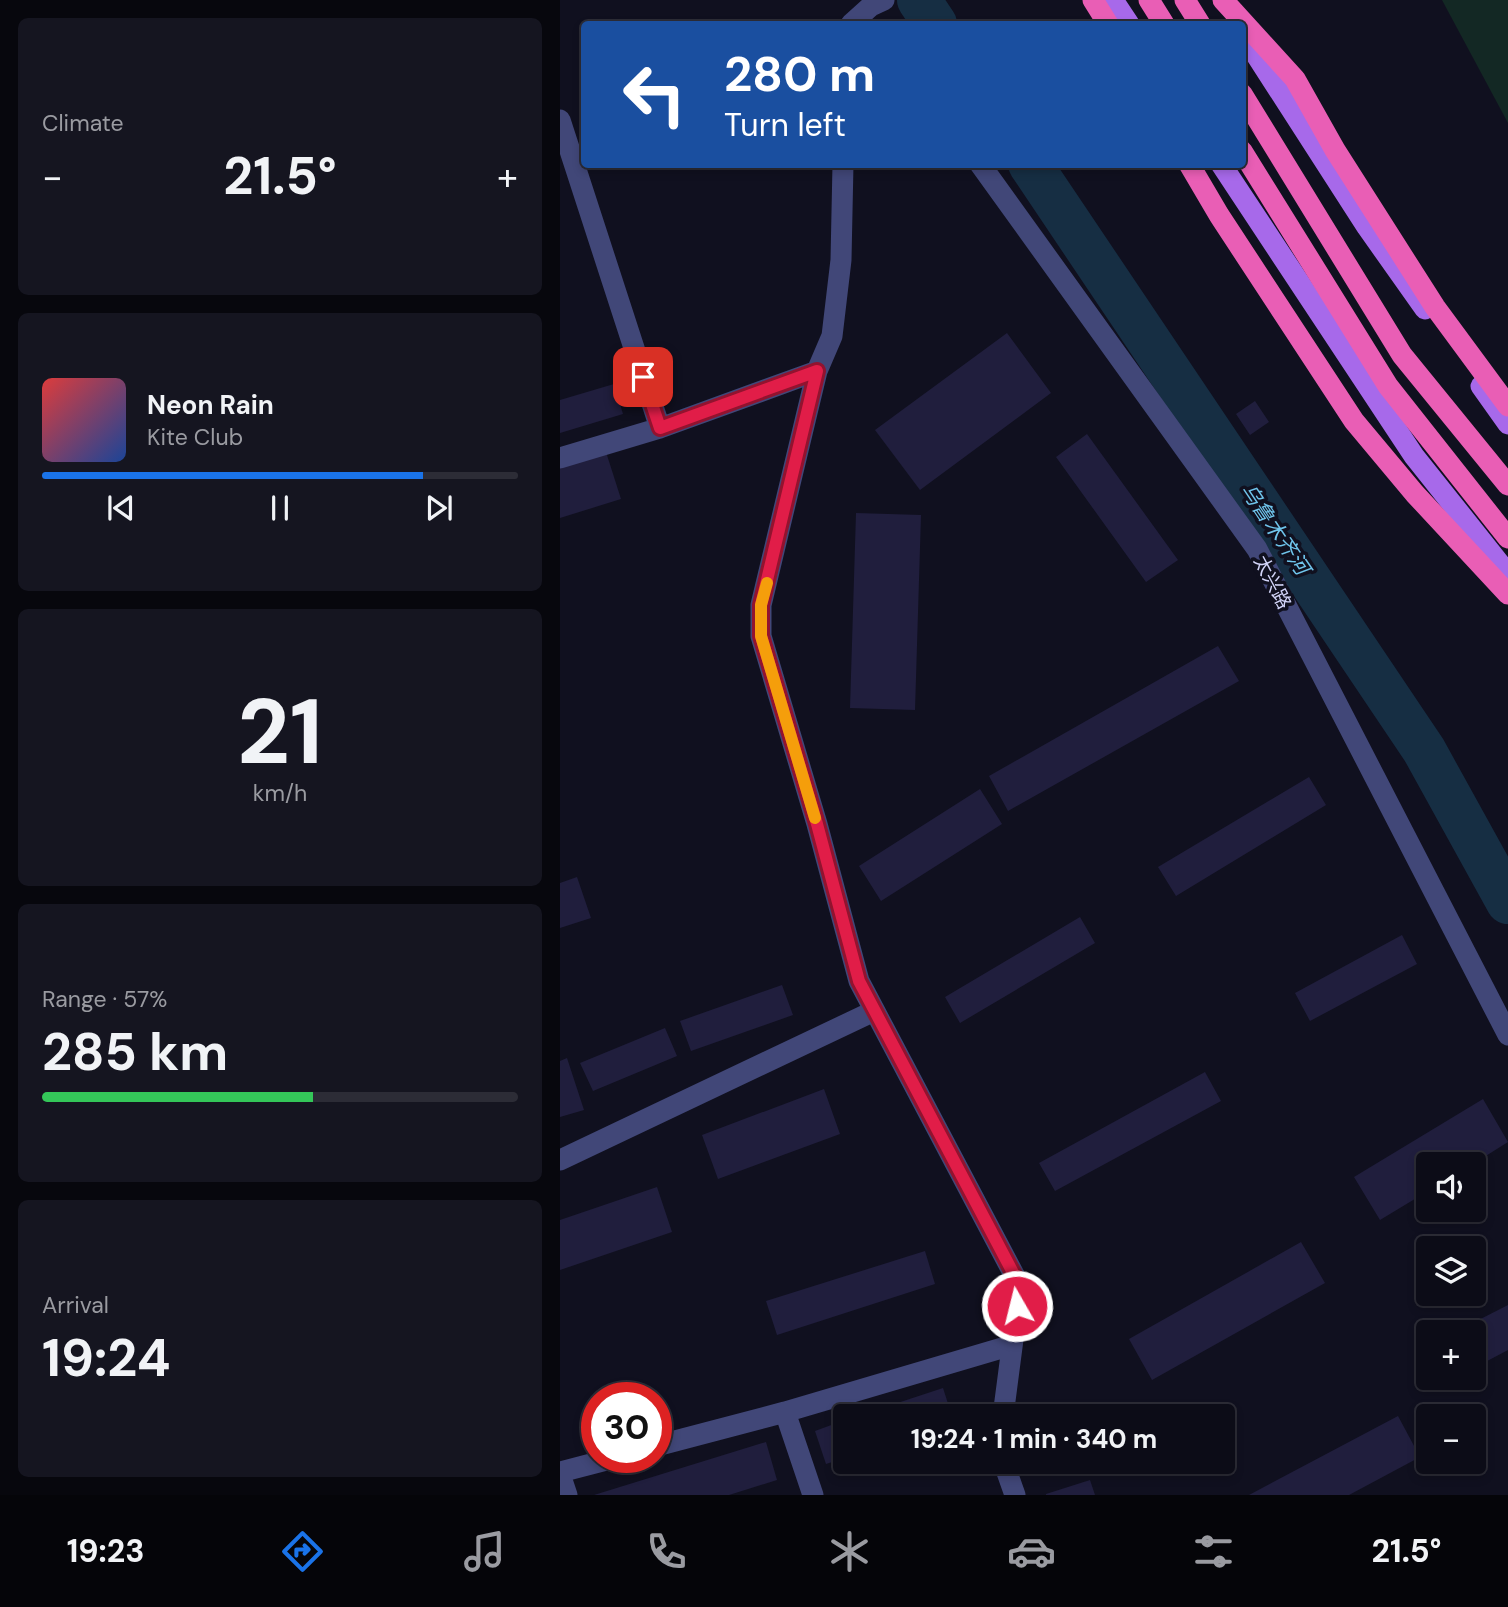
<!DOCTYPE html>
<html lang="en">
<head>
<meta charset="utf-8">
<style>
  body { margin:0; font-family:"DM Sans","Noto Sans SC",sans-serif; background:#151520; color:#f1f3f6; height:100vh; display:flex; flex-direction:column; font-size:26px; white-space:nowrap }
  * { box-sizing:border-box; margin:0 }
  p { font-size:23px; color:#9a9ba1 }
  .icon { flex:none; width:38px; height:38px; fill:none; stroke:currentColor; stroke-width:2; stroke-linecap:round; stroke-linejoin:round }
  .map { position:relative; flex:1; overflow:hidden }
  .sheet { display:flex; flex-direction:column; gap:18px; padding:18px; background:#07070d; width:560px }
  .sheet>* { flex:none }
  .hud { position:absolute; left:21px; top:21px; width:665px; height:147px; border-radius:7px; box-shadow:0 4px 10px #0003,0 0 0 2px #2c2c36; background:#1a4fa0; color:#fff; overflow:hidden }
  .buttons { position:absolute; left:856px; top:1152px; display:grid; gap:14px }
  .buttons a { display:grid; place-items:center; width:70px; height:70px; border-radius:7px; background:#0c0c17; box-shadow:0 4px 10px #0003,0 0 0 2px #2c2c36; font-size:35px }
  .speed { position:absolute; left:21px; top:1382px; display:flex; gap:14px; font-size:35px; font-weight:700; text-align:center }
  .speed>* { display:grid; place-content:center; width:91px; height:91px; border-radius:50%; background:#0c0c17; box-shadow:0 4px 10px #0003,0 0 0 2px #2c2c36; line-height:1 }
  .speed .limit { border:10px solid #d22; background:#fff; color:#111 }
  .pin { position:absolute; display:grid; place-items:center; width:60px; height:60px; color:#fff; margin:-30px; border-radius:14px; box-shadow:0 4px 10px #0006 }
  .me { position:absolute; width:77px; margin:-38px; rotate:352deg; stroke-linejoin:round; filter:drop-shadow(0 0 5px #0008) }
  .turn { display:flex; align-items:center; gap:24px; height:147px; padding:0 28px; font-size:32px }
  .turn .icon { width:91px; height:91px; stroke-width:2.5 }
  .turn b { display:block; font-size:49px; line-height:60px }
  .big { font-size:52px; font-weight:700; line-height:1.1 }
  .sheet .widget { flex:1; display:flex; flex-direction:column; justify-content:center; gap:10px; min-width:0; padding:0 24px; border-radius:10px; background:#151520 }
  .sheet .dial { align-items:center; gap:0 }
  .dial b { font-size:91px; line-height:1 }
  .song { display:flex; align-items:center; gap:21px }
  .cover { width:84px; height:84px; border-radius:10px; background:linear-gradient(135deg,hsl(0 70% 55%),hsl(220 70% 35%)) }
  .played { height:7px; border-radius:4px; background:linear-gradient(90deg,#1a73e8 80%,#2c2c36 80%) }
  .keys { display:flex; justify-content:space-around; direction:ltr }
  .heat { display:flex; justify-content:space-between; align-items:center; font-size:38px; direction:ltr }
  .charge { height:10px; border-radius:5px; background:linear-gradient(90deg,#34c759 57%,#2c2c36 0) }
  .trip { position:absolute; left:273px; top:1404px; width:402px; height:70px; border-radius:7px; background:#0c0c17; box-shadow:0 4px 10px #0003,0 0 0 2px #2c2c36; font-weight:700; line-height:70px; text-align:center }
  .tab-bar { display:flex; height:112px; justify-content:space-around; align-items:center; background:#050509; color:#9a9ba1 }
  .tab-bar .icon { width:49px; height:49px }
  .tab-bar .on { color:#1a73e8 }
  .tab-bar b { font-size:32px; color:#f1f3f6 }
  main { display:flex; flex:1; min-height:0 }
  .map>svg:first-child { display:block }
  .green { fill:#132824 }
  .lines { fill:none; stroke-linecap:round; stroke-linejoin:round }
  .river { stroke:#162e43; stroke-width:44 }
  .building { fill:#201e3d }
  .minor { stroke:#414778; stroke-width:21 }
  .major { stroke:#a769ea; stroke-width:21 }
  .highway { stroke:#e95eb5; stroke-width:21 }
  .route-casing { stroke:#92132f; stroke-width:18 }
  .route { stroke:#e11d48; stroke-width:12 }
  .slow { stroke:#f59e0b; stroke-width:12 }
  .labels { text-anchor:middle; stroke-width:7; stroke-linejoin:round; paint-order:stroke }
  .street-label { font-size:19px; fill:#d3d5f9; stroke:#10101f }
  .water-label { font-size:21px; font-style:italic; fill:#6fc4eb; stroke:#10101f }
</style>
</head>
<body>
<main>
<section class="sheet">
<div class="widget"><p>Climate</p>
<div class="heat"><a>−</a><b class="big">21.5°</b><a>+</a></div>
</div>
<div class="widget">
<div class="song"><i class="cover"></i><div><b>Neon Rain</b><p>Kite Club</p></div></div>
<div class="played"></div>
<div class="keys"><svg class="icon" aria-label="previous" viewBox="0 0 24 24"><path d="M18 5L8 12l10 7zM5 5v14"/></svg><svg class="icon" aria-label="pause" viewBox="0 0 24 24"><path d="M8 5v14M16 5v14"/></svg><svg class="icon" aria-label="next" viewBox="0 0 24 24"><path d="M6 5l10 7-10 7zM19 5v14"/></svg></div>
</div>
<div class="widget dial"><b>21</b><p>km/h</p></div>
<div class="widget"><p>Range · 57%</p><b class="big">285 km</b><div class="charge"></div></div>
<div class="widget"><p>Arrival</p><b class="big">19:24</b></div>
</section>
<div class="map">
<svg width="948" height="1495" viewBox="0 0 948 1495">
  <rect width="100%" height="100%" fill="#10101f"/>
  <!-- green -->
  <path class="green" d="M882,0H948V123Z"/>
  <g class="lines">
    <!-- river -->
    <path class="river" d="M359,0L375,24
      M470,164L864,750L948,902"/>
  </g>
  <!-- building -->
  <path class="building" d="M447,333L491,393L360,490L315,430Z
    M54,384L63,414L0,433V400Z
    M695,401L709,422L690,435L676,414Z
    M527,434L618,560L586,582L496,457Z
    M46,452L61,499L0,518V466Z
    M296,513L361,515L355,710L290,708Z
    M658,646L679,681L448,811L429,776Z
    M749,777L766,805L616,896L598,867Z
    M420,789L442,824L321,901L299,866Z
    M17,877L31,918L0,928V883Z
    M520,917L535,943L400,1023L385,997Z
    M842,935L857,964L750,1021L735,993Z
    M222,985L233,1015L131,1051L120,1021Z
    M105,1028L117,1056L33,1091L20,1063Z
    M7,1058L24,1110L0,1117V1061Z
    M645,1072L661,1101L495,1191L479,1163Z
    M264,1089L280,1134L158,1179L142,1135Z
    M923,1099L948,1142L913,1164H868V1191L820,1220L794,1177Z
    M97,1187L112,1232L0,1270V1220Z
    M741,1242L765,1283L592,1380L569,1339Z
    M365,1251L375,1284L217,1335L206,1301Z
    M948,1305V1350L914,1368V1332H895Z
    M383,1388L392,1416H301V1415Z
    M838,1416L860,1457L789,1495H689Z
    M285,1420V1458L266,1464L255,1431Z
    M206,1442L217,1480L169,1495H34Z
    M530,1480L535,1495H486V1494Z"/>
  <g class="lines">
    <!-- minor -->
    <path class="minor" d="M291,24L311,6L324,0
      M0,120L100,428
      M283,164L281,260L272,336L257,371L201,605V636L257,824L299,981L460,1286L443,1416
      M420,164L697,549L948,1035
      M0,458L100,428L257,371
      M0,1160L314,1011
      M225,1412L253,1495
      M96,1446L225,1412L452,1345
      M443,1461L455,1495
      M0,1472L54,1458
      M0,1474L7,1495"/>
    <!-- major -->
    <path class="major" d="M553,0L569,24
      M682,33L807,227L865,309
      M661,164L854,456L948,574
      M921,386L948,424"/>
    <!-- highway -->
    <path class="highway" d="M533,0L548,24
      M589,0L604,24
      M625,0L640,24
      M663,0L735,79L775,150L875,307L948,406
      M682,94L842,355L948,485
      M682,151L828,386L948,538
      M629,164L659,215L794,421L855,494L948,594"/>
  </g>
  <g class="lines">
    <!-- route casing -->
    <g class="route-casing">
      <path id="route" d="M83,377L100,428L257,371L201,605V636L257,824L299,981L460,1286L457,1306"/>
    </g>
    <!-- route -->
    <use href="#route" class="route"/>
    <!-- slow -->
    <path class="slow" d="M207,583L201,605V636L255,818"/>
  </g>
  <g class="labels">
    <!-- street labels -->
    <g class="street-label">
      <text transform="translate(713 582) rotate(62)" y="7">太兴路</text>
    </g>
    <!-- water labels -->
    <g class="water-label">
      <text transform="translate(715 529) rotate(56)" y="7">乌鲁木齐河</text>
    </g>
  </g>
</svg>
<div class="buttons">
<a><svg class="icon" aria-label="sound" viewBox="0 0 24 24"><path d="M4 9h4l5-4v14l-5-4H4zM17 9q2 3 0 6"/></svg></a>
<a><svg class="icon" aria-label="layers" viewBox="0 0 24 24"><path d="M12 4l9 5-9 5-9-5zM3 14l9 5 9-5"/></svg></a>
<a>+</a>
<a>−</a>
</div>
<div class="speed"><div class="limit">30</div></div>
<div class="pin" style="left:83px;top:377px;background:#d93025"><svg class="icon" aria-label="arrive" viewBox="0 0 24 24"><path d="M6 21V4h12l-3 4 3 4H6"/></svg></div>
<svg class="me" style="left:457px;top:1306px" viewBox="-20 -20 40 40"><circle r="17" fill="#e11d48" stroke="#fff" stroke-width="3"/><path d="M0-11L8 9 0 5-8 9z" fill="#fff"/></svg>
<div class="trip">19:24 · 1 min · 340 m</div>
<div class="hud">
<div class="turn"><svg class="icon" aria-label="left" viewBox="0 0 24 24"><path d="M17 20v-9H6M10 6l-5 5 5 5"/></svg><div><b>280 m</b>Turn left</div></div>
</div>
</div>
</main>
<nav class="tab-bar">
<b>19:23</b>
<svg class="icon on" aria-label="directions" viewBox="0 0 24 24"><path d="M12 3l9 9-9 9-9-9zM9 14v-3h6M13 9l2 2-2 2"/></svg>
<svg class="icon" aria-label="music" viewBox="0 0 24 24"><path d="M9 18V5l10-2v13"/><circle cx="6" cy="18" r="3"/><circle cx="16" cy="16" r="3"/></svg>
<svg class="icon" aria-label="phone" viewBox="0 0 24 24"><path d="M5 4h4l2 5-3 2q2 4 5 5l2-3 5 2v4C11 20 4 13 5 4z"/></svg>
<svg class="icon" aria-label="climate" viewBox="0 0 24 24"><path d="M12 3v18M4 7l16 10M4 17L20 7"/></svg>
<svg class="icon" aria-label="car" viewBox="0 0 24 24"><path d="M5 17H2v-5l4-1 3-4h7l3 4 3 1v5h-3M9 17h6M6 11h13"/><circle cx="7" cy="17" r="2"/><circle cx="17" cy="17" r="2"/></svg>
<svg class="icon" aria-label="filters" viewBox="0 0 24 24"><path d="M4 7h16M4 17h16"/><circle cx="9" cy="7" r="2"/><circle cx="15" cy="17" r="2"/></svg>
<b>21.5°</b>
</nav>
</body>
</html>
